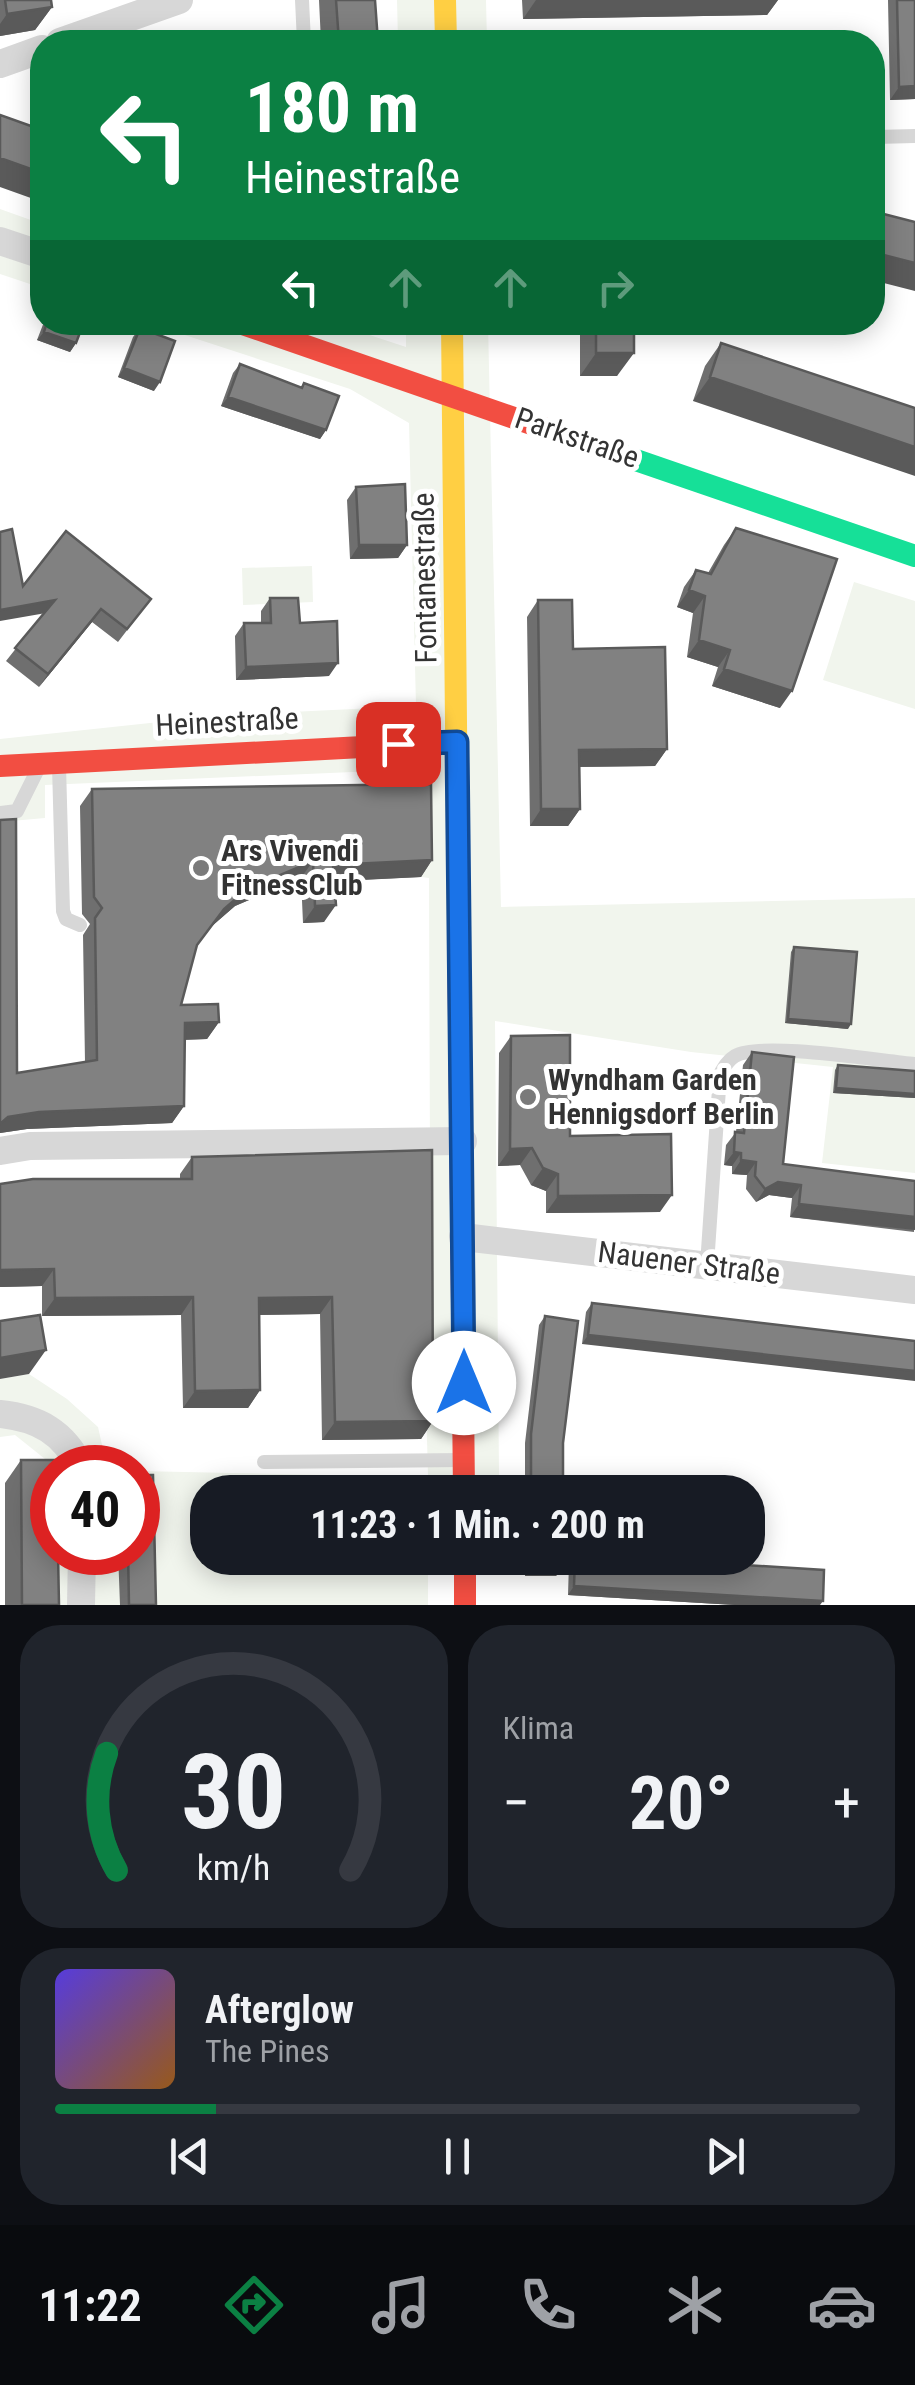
<!DOCTYPE html>
<html lang="de">
<head>
<meta charset="utf-8">
<style>
  body { margin:0; font-family:"Roboto Condensed",sans-serif; background:#20242c; color:#f1f3f6; height:100vh; display:flex; flex-direction:column; font-size:38px; white-space:nowrap }
  * { box-sizing:border-box; margin:0 }
  p { font-size:32px; color:#9ea1a6 }
  .icon { flex:none; width:55px; height:55px; fill:none; stroke:currentColor; stroke-width:2; stroke-linecap:round; stroke-linejoin:round }
  .map { position:relative; height:1605px; overflow:hidden }
  .details { display:flex; flex-direction:column; gap:20px; padding:20px; background:#0d0f14; flex:1 }
  .details>* { flex:none }
  .banner { position:absolute; left:30px; top:30px; width:855px; height:305px; border-radius:40px; box-shadow:0 5px 25px #0003; background:#0b8043; color:#fff; overflow:hidden }
  .speed { position:absolute; left:30px; top:1445px; display:flex; gap:20px; font-size:50px; font-weight:700; text-align:center }
  .speed>* { display:grid; place-content:center; width:130px; height:130px; border-radius:50%; background:#171b24; box-shadow:0 5px 25px #0003; line-height:1 }
  .speed .limit { border:15px solid #d22; background:#fff; color:#111 }
  .pin { position:absolute; display:grid; place-items:center; width:85px; height:85px; color:#fff; margin:-42px; border-radius:20px; box-shadow:0 5px 15px #0006 }
  .me { position:absolute; width:110px; margin:-55px; rotate:0deg; stroke-linejoin:round; filter:drop-shadow(0 0 8px #0008) }
  .turn { display:flex; align-items:center; gap:35px; height:210px; padding:0 50px; font-size:45px }
  .turn .icon { width:130px; height:130px; stroke-width:2.5 }
  .turn b { display:block; font-size:70px; line-height:85px }
  .lanes { display:flex; align-items:center; height:95px; padding:0 50px; background:#0003; justify-content:center; gap:50px; direction:ltr }
  .lanes .off { opacity:.35 }
  .big { font-size:75px; font-weight:700; line-height:1.1 }
  .details .tile { flex:1; display:flex; flex-direction:column; justify-content:center; gap:15px; min-width:0; padding:0 35px; border-radius:40px; background:#20242c }
  .details .dial { align-items:center; gap:0 }
  .dial svg { height:260px; overflow:visible; fill:none; stroke:#363941; stroke-width:7; stroke-linecap:round; text-anchor:middle }
  .dial text { fill:#f1f3f6; stroke:none }
  .song { display:flex; align-items:center; gap:30px }
  .cover { width:120px; height:120px; border-radius:15px; background:linear-gradient(135deg,hsl(250 70% 55%),hsl(30 70% 35%)) }
  .played { height:10px; border-radius:5px; background:linear-gradient(90deg,#0b8043 20%,#363941 20%) }
  .keys { display:flex; justify-content:space-around; direction:ltr }
  .heat { display:flex; justify-content:space-between; align-items:center; font-size:55px; direction:ltr }
  .details .tiles { flex:1; display:grid; gap:20px; grid-template-columns:1fr 1fr }
  .tile:last-child { grid-column:span 2 }
  .trip { position:absolute; left:190px; top:1475px; width:575px; height:100px; border-radius:40px; background:#171b24; box-shadow:0 5px 25px #0003; font-weight:700; line-height:100px; text-align:center }
  .tab-bar { display:flex; height:160px; justify-content:space-around; align-items:center; background:#090b0e; color:#9ea1a6 }
  .tab-bar .icon { width:70px; height:70px }
  .tab-bar .current { color:#0b8043 }
  .tab-bar b { font-size:45px; color:#f1f3f6 }
  .map>svg:first-child { display:block }
  .green { fill:#f1f5ed }
  .lines { fill:none; stroke-linecap:round; stroke-linejoin:round }
  .lane { stroke:#d7d7d7; stroke-width:14 }
  .street { stroke:#d7d7d7; stroke-width:28 }
  .fast { stroke:#16e098; stroke-width:22 }
  .slow { stroke:#ffcf43; stroke-width:22 }
  .jam { stroke:#f24e42; stroke-width:22 }
  .wall { fill:#6f6f6f }
  .shaded-wall { fill:#5a5a5a }
  .building { fill:#818181; stroke:#5a5a5a; stroke-width:2.5 }
  .route-casing { stroke:#114b97; stroke-width:25 }
  .route { stroke:#1a73e8; stroke-width:18 }
  .poi-dot { fill:#7a7a7a; stroke:#fff; stroke-width:4 }
  .labels { text-anchor:middle; stroke-width:10; stroke-linejoin:round; paint-order:stroke }
  .street-label { font-size:30px; fill:#333; stroke:#fff }
  .poi-label { font-size:30px; font-weight:bold; fill:#333; stroke:#fff; text-anchor:start }
</style>
</head>
<body>
<div class="map">
<svg width="915" height="1605" viewBox="0 0 915 1605">
  <rect width="100%" height="100%" fill="#fff"/>
  <!-- green -->
  <path class="green" d="M397,0H486L487,42H398Z
    M0,209L42,224V288L0,274Z
    M148,323H333L406,347V323H488L501,907L915,898V1173L822,1163L833,1067L691,1052L495,1021L499,1476L428,1478V1492H208V1558H428V1605H54L55,1553L138,1552V1471L428,1477L420,1168L430,1167L429,878L421,877L423,769L45,785V818L0,822V739L225,715L416,706L409,423L350,389Z
    M312,566L313,602L243,605L242,568Z
    M854,582L915,601V709L823,680Z
    M29,1374L67,1399L98,1427L107,1467H55L15,1435L0,1437V1379Z"/>
  <g class="lines">
    <!-- lane -->
    <path class="lane" d="M302,0L304,42
      M872,78L875,137L915,136
      M59,766L63,911L66,919L80,925
      M0,813L17,811L38,769
      M707,1265L720,1074C724,1067 728,1060 735,1056C761,1041 880,1061 915,1064
      M264,1462L463,1460"/>
    <!-- street -->
    <path class="street" d="M60,42L179,0
      M0,64L42,49
      M0,241L42,255
      M0,1151L30,1146L463,1141
      M463,1237L915,1290
      M0,1414C38,1418 64,1432 81,1468
      M81,1605L82,1552"/>
    <!-- fast -->
    <path class="fast" d="M598,447L915,556"/>
    <!-- slow -->
    <path class="slow" d="M445,0L446,42
      M452,322L458,922"/>
    <!-- jam -->
    <path class="jam" d="M237,322L598,447
      M0,766L457,742
      M458,922L464,1492
      M465,1558V1605"/>
  </g>
  <!-- wall -->
  <path class="wall" d="M0,0H51L52,7L35,30L0,36Z
    M319,0H375L378,42H321Z
    M522,0H778L767,15L523,19Z
    M888,0H915V99L890,100Z
    M44,322H84L76,343L70,352L37,340Z
    M580,322H634L617,376H580Z
    M140,328L154,391L118,377L133,337Z
    M721,343L915,408L693,401L705,366Z
    M240,364L301,387L304,383L326,430L320,439L221,406L233,373Z
    M356,487L407,545L398,558L350,559L347,500Z
    M736,528L780,708L712,686L718,667L687,657L693,613L677,607L684,587L696,570L708,573L724,545Z
    M23,586L151,599L118,642L92,622L39,687L6,661L44,613Z
    M270,598L300,623L329,676L236,680L235,636L244,623H261V611Z
    M538,600L573,649L667,749L655,766L579,767L580,809L568,826H530L527,617Z
    M92,789L432,860L421,877L334,881L324,922L303,923L301,878L235,906L212,926L196,947L181,1005L219,1022L207,1039L184,1040V1106L172,1123L27,1129L0,1133V820L17,1073L85,1062L83,935L90,924L82,914L80,806Z
    M794,947L848,1029L785,1023L791,952Z
    M511,1036L570,1136L660,1212L546,1213V1191L531,1185L520,1165L498,1166L499,1053Z
    M752,1052L783,1164L915,1181L914,1232L790,1217L792,1198L769,1195L756,1202L746,1189L747,1175L732,1174V1166L724,1165L726,1145L736,1132L743,1065Z
    M838,1065L915,1071V1098L833,1093L835,1070Z
    M432,1150L433,1421L421,1439L322,1440L320,1314L259,1315L260,1390L248,1408H183L181,1315L42,1316V1286L0,1287L180,1179V1174L192,1157Z
    M592,1303L915,1341L582,1344L586,1312Z
    M545,1316L563,1443V1492H525V1443L539,1325Z
    M21,1460L59,1605H5V1483Z
    M118,1552H138L156,1605H120Z
    M525,1558H563V1567L556,1576H525Z
    M573,1558H635L820,1605H735L568,1595L569,1563Z"/>
  <!-- shaded-wall -->
  <path class="shaded-wall" d="M536,0H778L767,15L523,19Z
    M52,7L35,30L0,36V24L7,14Z
    M915,86V99L890,100L899,87Z
    M0,158L42,173V202L0,187Z
    M872,252L915,263V291L872,280Z
    M44,332L76,343L70,352L37,340Z
    M596,353H634L617,376H580Z
    M124,368L160,382L154,391L118,377Z
    M710,377L915,447V476L693,401Z
    M228,397L326,430L320,439L221,406Z
    M359,545H407L398,558L350,559Z
    M689,590L705,596L693,613L677,607Z
    M55,600L46,613L0,621V610Z
    M101,609L92,622L39,687L48,674Z
    M699,640L730,650L718,667L687,657Z
    M338,663L329,676L236,680L246,667Z
    M724,669L792,691L780,708L712,686Z
    M667,749L655,766L567,767L579,750Z
    M541,809H580L568,826H530Z
    M432,860L421,877L322,882L333,865Z
    M313,861L301,878L235,906L212,926L185,962L224,909L247,889Z
    M336,905L324,922L303,923L315,906Z
    M788,1019L851,1024L848,1029L785,1023Z
    M219,1022L207,1039L173,1040L185,1023Z
    M836,1088L915,1094V1098L833,1093Z
    M184,1106L172,1123L27,1129L0,1133V1124L8,1117L39,1112Z
    M532,1148L520,1165L498,1166L510,1149Z
    M734,1152L741,1153L732,1166L724,1165Z
    M741,1160L756,1162L747,1175L732,1174Z
    M543,1168L558,1174L546,1191L531,1185Z
    M778,1182L801,1185L792,1198L769,1195L756,1202L765,1189Z
    M672,1195L660,1212L546,1213L558,1196Z
    M799,1204L915,1217V1230L790,1217Z
    M54,1269L42,1286L0,1287V1270Z
    M193,1297L181,1315L42,1316L55,1298Z
    M332,1297L320,1314L247,1315L259,1298Z
    M588,1335L915,1371V1381L582,1344Z
    M46,1350L29,1374L0,1379V1358Z
    M260,1390L248,1408H183L195,1391Z
    M433,1421L421,1439L322,1440L335,1422Z
    M531,1567H563L556,1576H525Z
    M574,1586L823,1601L820,1605H735L568,1595Z"/>
  <!-- building -->
  <path class="building" d="M5,0H51L52,7L7,14Z
    M336,0H375L378,42H339Z
    M897,0H915V86L899,87Z
    M0,115L42,130V173L0,158Z
    M872,211L915,222V263L872,252Z
    M47,322H84L76,343L44,332Z
    M596,322H634V353H596Z
    M140,328L175,341L160,382L124,368Z
    M721,343L915,408V447L710,377Z
    M240,364L302,388L304,383L339,396L326,430L228,397Z
    M405,484L407,545H359L356,487Z
    M736,528L837,559L792,691L724,669L730,650L699,640L705,596L689,590L696,570L711,574Z
    M12,529L23,586L66,531L151,599L127,629L101,609L48,674L15,648L55,600L0,610V532Z
    M270,598H298L300,623L337,621L338,663L246,667L244,623H271Z
    M538,600H572L573,649L665,647L667,749L579,750L580,809H541Z
    M431,784L432,860L333,865L336,905L315,906L313,861L247,889L224,909L197,945L181,1005L218,1004L219,1022L185,1023L184,1106L39,1112L8,1117L0,1124V820L16,819L17,1073L97,1060L95,918L102,908L94,897L92,789Z
    M794,947L857,952L851,1024L788,1019Z
    M570,1035V1136L671,1134L672,1195L558,1196V1174L543,1168L532,1148L510,1149L511,1036Z
    M752,1052L794,1057L783,1164L915,1181V1217L799,1204L801,1185L778,1182L765,1189L755,1176L756,1162L741,1160V1153L734,1152L735,1132L744,1133Z
    M838,1065L915,1071V1094L836,1088Z
    M432,1150L433,1421L335,1422L332,1297L259,1298L260,1390L195,1391L193,1297L55,1298L54,1269L0,1270V1184L33,1179H192V1157Z
    M592,1303L915,1341V1371L588,1335Z
    M40,1315L46,1350L0,1358V1321Z
    M545,1316L578,1321L563,1443V1492H531V1434Z
    M21,1460H58V1468H52V1552H58L59,1605H22Z
    M138,1475H153L156,1605H129L128,1552H138Z
    M531,1558H563V1567H531Z
    M575,1558H635L824,1570L823,1601L574,1586Z"/>
  <g class="lines">
    <!-- route casing -->
    <g class="route-casing">
      <path id="route" d="M398,744L457,742L464,1383"/>
    </g>
    <!-- route -->
    <use href="#route" class="route"/>
  </g>
  <!-- markers -->
  <g class="poi-dot">
    <circle cx="201" cy="868" r="10"/>
    <circle cx="528" cy="1097" r="10"/>
  </g>
  <g class="labels">
    <!-- street labels -->
    <g class="street-label">
      <text transform="translate(577 438) rotate(19)" y="10">Parkstraße</text>
      <text transform="translate(425 578) rotate(-91)" y="10">Fontanestraße</text>
      <text transform="translate(227 722) rotate(-3)" y="10">Heinestraße</text>
      <text transform="translate(689 1263) rotate(7)" y="10">Nauener Straße</text>
    </g>
    <!-- poi labels -->
    <g class="poi-label">
      <text x="221" y="861">Ars Vivendi<tspan x="221" dy="34">FitnessClub</tspan></text>
      <text x="548" y="1090">Wyndham Garden<tspan x="548" dy="34">Hennigsdorf Berlin</tspan></text>
    </g>
  </g>
</svg>
<div class="speed"><div class="limit">40</div></div>
<div class="pin" style="left:398px;top:744px;background:#d93025"><svg class="icon" aria-label="arrive" viewBox="0 0 24 24"><path d="M6 21V4h12l-3 4 3 4H6"/></svg></div>
<svg class="me" style="left:464px;top:1383px" viewBox="-20 -20 40 40"><circle r="19" fill="#fff"/><path d="M0-13L10 11 0 6-10 11z" fill="#1a73e8"/></svg>
<div class="trip">11:23 · 1 Min. · 200 m</div>
<div class="banner">
<div class="turn"><svg class="icon" aria-label="left" viewBox="0 0 24 24"><path d="M17 20v-9H6M10 6l-5 5 5 5"/></svg><div><b>180 m</b>Heinestraße</div></div>
<div class="lanes"><svg class="icon" aria-label="left" viewBox="0 0 24 24"><path d="M17 20v-9H6M10 6l-5 5 5 5"/></svg><svg class="icon off" aria-label="ahead" viewBox="0 0 24 24"><path d="M12 20V5M6 11l6-6 6 6"/></svg><svg class="icon off" aria-label="ahead" viewBox="0 0 24 24"><path d="M12 20V5M6 11l6-6 6 6"/></svg><svg class="icon off" aria-label="right" viewBox="0 0 24 24"><path d="M7 20v-9h11M14 6l5 5-5 5"/></svg></div>
</div>
</div>
<section class="details">
<div class="tiles">
<div class="tile dial"><svg viewBox="0 0 100 80">
<path d="M14 69A42 42 0 1 1 86 69"/>
<path d="M14 69A42 42 0 0 1 11 33" stroke="#0b8043"/>
<text x="50" y="56" font-size="32" font-weight="700">30</text>
<text x="50" y="72" font-size="11">km/h</text>
</svg></div>
<div class="tile"><p>Klima</p>
<div class="heat"><a>−</a><b class="big">20°</b><a>+</a></div>
</div>
<div class="tile">
<div class="song"><i class="cover"></i><div><b>Afterglow</b><p>The Pines</p></div></div>
<div class="played"></div>
<div class="keys"><svg class="icon" aria-label="previous" viewBox="0 0 24 24"><path d="M18 5L8 12l10 7zM5 5v14"/></svg><svg class="icon" aria-label="pause" viewBox="0 0 24 24"><path d="M8 5v14M16 5v14"/></svg><svg class="icon" aria-label="next" viewBox="0 0 24 24"><path d="M6 5l10 7-10 7zM19 5v14"/></svg></div>
</div>
</div>
</section>
<nav class="tab-bar">
<b>11:22</b>
<svg class="icon current" aria-label="directions" viewBox="0 0 24 24"><path d="M12 3l9 9-9 9-9-9zM9 14v-3h6M13 9l2 2-2 2"/></svg>
<svg class="icon" aria-label="music" viewBox="0 0 24 24"><path d="M9 18V5l10-2v13"/><circle cx="6" cy="18" r="3"/><circle cx="16" cy="16" r="3"/></svg>
<svg class="icon" aria-label="phone" viewBox="0 0 24 24"><path d="M5 4h4l2 5-3 2q2 4 5 5l2-3 5 2v4C11 20 4 13 5 4z"/></svg>
<svg class="icon" aria-label="climate" viewBox="0 0 24 24"><path d="M12 3v18M4 7l16 10M4 17L20 7"/></svg>
<svg class="icon" aria-label="car" viewBox="0 0 24 24"><path d="M5 17H2v-5l4-1 3-4h7l3 4 3 1v5h-3M9 17h6M6 11h13"/><circle cx="7" cy="17" r="2"/><circle cx="17" cy="17" r="2"/></svg>
</nav>
</body>
</html>
